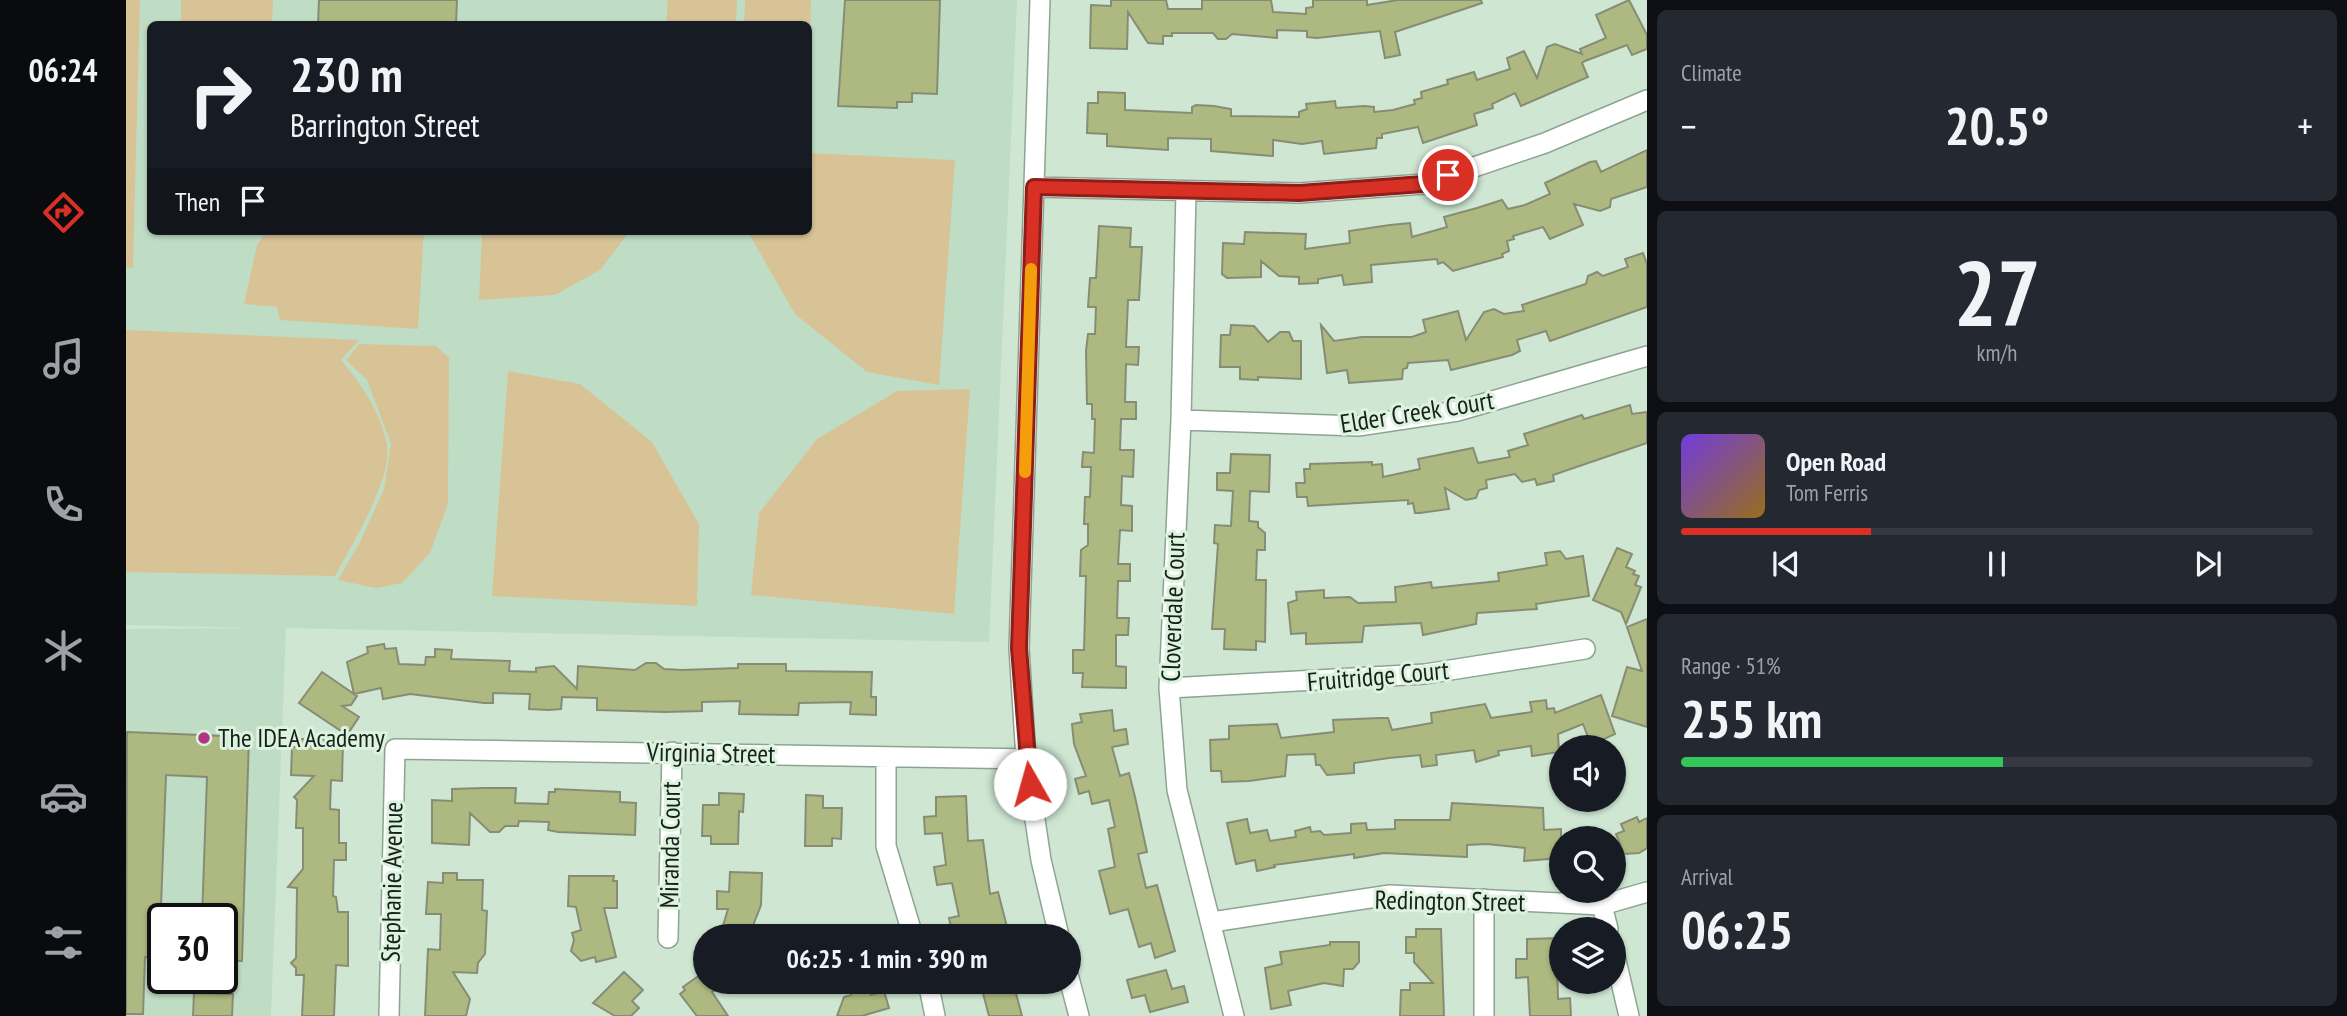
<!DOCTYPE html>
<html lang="en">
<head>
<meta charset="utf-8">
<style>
  body { margin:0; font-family:"PT Sans Narrow",sans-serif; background:#242831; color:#f1f3f6; height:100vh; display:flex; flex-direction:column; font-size:26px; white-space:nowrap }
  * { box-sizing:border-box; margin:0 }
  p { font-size:23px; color:#9ea1a6 }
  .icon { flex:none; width:38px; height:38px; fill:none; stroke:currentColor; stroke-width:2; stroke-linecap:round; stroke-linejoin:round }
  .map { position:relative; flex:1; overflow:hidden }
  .panel { display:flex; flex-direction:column; gap:10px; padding:10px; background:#0d0f14; width:700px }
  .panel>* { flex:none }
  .hud { position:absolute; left:21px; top:21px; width:665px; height:214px; border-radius:10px; box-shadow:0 2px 5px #0004; background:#171b24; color:#f1f3f6; overflow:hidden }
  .tools { position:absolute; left:1423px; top:735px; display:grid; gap:14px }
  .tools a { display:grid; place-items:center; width:77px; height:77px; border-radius:50%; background:#171b24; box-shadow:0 2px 5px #0004; font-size:35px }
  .speed { position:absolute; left:21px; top:903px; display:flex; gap:14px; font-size:35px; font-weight:700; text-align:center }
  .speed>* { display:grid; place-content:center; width:91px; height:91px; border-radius:50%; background:#171b24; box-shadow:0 2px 5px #0004; line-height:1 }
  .speed .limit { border:4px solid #111; border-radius:10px; background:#fff; color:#111 }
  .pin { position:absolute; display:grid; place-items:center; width:60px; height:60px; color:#fff; margin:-30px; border:4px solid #fff; border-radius:50%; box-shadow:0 2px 7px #0007 }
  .me { position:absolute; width:77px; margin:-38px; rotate:353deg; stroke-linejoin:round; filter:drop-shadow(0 0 5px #0008) }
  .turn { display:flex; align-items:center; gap:24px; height:147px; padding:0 28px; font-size:32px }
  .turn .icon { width:91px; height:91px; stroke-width:2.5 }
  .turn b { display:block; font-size:49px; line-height:60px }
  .then { display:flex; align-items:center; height:66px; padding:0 28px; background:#0003; gap:14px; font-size:26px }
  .big { font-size:52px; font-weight:800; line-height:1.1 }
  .panel .card { flex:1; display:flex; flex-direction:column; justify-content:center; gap:10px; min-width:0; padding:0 24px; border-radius:10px; background:#242831 }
  .panel .dial { align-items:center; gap:0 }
  .dial b { font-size:91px; line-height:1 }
  .song { display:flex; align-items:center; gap:21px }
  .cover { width:84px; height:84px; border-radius:10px; background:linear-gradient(135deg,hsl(260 70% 55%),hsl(40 70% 35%)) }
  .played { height:7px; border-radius:4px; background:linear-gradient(90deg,#d93025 30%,#363941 30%) }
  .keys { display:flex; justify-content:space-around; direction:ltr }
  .heat { display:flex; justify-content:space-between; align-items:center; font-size:38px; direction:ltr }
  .charge { height:10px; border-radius:5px; background:linear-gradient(90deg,#34c759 51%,#363941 0) }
  .trip { position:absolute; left:567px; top:924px; width:388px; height:70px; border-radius:35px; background:#171b24; box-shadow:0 2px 5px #0004; font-weight:800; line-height:70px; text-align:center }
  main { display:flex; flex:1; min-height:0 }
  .menu { display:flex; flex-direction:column; width:126px; justify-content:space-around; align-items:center; background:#090b0e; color:#9ea1a6 }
  .menu .icon { width:49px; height:49px }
  .menu .current { color:#d93025 }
  .menu b { font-size:32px; color:#f1f3f6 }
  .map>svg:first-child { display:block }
  .built { fill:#bfddc4; fill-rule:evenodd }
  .green { fill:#d8c397 }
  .building { fill:#aeb981; stroke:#878d74; stroke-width:2 }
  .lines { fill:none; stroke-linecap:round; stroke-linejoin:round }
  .minor-casing { stroke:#8ea492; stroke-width:22 }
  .minor { stroke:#fff; stroke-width:19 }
  .route-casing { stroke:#8d1f18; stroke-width:18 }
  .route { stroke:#d93025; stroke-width:12 }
  .slow { stroke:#f59e0b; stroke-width:12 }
  .poi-dot { fill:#b23483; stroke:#dbf3df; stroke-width:2.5 }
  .labels { text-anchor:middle; stroke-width:6; stroke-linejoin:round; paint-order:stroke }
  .street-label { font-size:26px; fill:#182019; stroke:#dbf3df }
  .poi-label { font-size:26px; fill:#182019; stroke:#dbf3df; text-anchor:start }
</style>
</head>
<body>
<main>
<nav class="menu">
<b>06:24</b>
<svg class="icon current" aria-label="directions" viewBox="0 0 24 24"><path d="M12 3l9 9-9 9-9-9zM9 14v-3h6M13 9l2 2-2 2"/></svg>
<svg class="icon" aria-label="music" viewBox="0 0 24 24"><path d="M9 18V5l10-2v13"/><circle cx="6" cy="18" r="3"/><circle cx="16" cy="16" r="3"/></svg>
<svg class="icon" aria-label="phone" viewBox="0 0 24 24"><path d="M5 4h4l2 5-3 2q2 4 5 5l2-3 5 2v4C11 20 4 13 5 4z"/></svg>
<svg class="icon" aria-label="climate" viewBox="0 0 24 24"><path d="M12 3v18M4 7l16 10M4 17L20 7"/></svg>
<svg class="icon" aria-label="car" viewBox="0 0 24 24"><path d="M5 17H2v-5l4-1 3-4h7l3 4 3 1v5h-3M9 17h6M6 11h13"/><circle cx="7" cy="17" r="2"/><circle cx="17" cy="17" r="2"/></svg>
<svg class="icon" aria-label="filters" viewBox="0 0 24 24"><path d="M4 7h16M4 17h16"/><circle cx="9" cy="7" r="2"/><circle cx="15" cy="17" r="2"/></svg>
</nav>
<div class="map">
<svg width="1521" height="1016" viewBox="0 0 1521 1016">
  <rect width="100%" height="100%" fill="#cee6d2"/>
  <!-- built -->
  <path class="built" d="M0,0H891L863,642L160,628L145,1016H0V629L135,628L0,625ZM24,24H682V231H24ZM37,919H96V978H37Z"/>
  <!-- green -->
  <path class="green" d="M0,0H14L7,268L0,267Z
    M55,0H147L146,24H55Z
    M542,0H611L610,24H540Z
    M619,0H685L684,37L682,24H618Z
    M683,153L829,160L813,385L741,372L669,314L622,232L682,231Z
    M141,231H298L292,329L154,320L151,307L118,304L131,245Z
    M356,231H504L474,270L429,295L353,300Z
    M0,330L233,340L215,360C236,385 255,412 261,445C267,478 225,546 209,576L0,572Z
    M233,344L310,346L323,358L322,504L304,553L276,583L250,588L212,580L234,542L258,489L265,444L241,380L220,360Z
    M382,371L454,384L526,442L573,524L571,606L366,596Z
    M844,389L828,614L625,595L633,513L691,439L771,391Z"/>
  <!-- building -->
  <path class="building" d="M193,0H331L330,24H192Z
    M719,0H814L811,94L786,93V102H771V108L712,106Z
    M985,0H1040L1042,9H1076V0H1145L1147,12L1180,14V8L1187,7V0H1241V5L1272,0H1355L1356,3L1269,32L1274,55L1259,58L1254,31L1191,38L1181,37V31L1151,30V38L1106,34L1100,39H1092L1087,33H1046V36H1037V44L1022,43L1002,12L1001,49L964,48L965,5L985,6Z
    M1503,0L1521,35V49L1506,55L1501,45L1459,61L1456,63L1462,77L1395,106L1389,93L1366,104L1367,108L1348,114L1351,125L1297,143L1292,127L1256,134V138H1251L1250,148L1198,154L1196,141L1176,144L1147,140V156L1085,151V139L1042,138V150L981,146V134L961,133L962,103H972V92L999,93V110L1066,113V107L1070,105L1088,106L1105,109V116L1173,117V112L1181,109L1180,104L1209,101L1210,108L1238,106L1248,107V112L1267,110L1289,104L1288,100L1296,98L1295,92L1322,84L1321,80L1348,72L1351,80L1384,69L1381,58L1398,51L1411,78L1421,47L1429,44L1456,54L1454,49L1480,38L1470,15Z
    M1521,150V187L1485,199L1484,207L1474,211L1448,204L1457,225L1424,239L1417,227L1387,236L1388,239L1381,241L1383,251L1376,254L1377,257L1327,271L1317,262L1312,264L1311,259L1245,265L1246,282L1218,285L1216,275L1192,279V283L1173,284V277L1153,276L1135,261V277L1101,278L1096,274L1097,243L1118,244L1119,232L1180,234L1179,249L1224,243L1223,231L1264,225L1284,223L1286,237L1321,227L1318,217L1351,208L1376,200L1382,209L1399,205L1424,194L1419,183L1464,162L1470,161L1475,172Z
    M973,226L1005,228L1004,247H1016L1013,300H1002L1000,347H1013L1012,365L1000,364L999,402H1010V419H995L994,450H1008L1007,477L996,476L995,505L1006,506V531L994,530L992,564H1004V581H992L991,618H1003L1002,635H990V666L1000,667V688L956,687L957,673H947V650H958L960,576H954L955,550L962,545V524H958L959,497H964L965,467H956L957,452L968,453L969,419H966V404H961L960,351L962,334H969L970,307H962L964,278H970Z
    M1517,253L1521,264V307L1424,341L1420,331L1391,340L1394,351L1386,355L1325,370L1322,360L1282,363L1281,368L1277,369L1276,379L1223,383L1221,370L1201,373L1195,325L1208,341L1236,337H1286L1300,332L1297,320L1332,311L1340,340L1358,312L1368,309L1378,314L1398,311L1396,305L1460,284L1462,276L1471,272L1477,276L1502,267L1499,259Z
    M1105,325L1128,326L1142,342L1154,332H1163L1167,341H1175V379L1132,377V380L1114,379V367H1094L1095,335H1104Z
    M1504,405L1506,414L1521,412V443L1427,475L1428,481L1411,485L1409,479L1396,482L1389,474L1360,480L1361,488L1353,490L1350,498L1340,500L1319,488L1323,509L1294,513H1289L1287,503L1282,504V500L1182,506L1181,497H1171L1170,483H1179L1178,469H1184V464L1246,462V465L1256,464L1257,477L1294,469L1292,459L1347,448L1352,463L1384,457L1382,451L1402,445L1398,434L1456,415L1458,419Z
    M1105,454L1144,455L1143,492L1124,491L1123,521L1132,522V527L1139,533V550H1131L1130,580H1140L1139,642L1130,641V650L1098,649L1099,629H1086L1092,544L1088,543L1089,525L1105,526L1107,491L1091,490V473H1104Z
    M1491,548L1506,554L1500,567L1509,571L1507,574L1513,576L1509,585L1515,587L1500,624L1495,612L1467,600Z
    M1434,551L1440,559L1457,556L1463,596L1410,604L1411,609L1351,613L1350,624L1297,635L1295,623L1238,626L1236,642L1180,644V633L1165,634L1162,603L1171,600L1170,592L1198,590V598L1224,597L1232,603L1270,602L1269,587L1305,582L1306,588L1373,581L1372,573L1421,565L1419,553Z
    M1521,619V727L1486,716L1501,667L1516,671L1501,627Z
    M258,644L259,649L270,648L273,664L299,665L300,657H309V649L326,650L325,659L384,661L383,671L410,672V668L428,666L451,689L452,666L509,670L520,663H530L538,669L556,670L612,668V664H660V671L746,672L745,697H750V715L724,714L725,702L673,703L672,715L613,714L614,701L576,702V711L539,712L471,710V698L436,697L435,709L423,710L403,709L404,694L367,693V703H358L284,694L257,699L255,688L228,694L221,662L242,653L241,647Z
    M196,672L231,696L225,705L216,706L233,717L221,735L173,703Z
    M1475,695L1489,734L1465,745L1457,724L1432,734L1433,752L1406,756L1405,746L1372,751L1373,755L1350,762L1348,750L1310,755L1311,765L1296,767L1294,755L1263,758L1228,763V773L1201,775L1194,765H1190L1189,754L1161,755L1159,776L1123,781L1096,782L1095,771H1085L1084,740L1103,739V726L1151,724L1155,738L1208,732L1207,720L1254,718H1262L1266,730L1306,723L1305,713L1359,704L1365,718L1406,712L1404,702L1420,700L1421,709L1428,708L1429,713Z
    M986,710L988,731L1000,729L1002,744L986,747L994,776L1003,773L1009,797L1021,852L1012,854L1020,888L1031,885L1049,951L1029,958L1025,943L1013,947L1002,909L984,914L973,871L989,867L982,829L989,827L983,800L966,804L963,791L953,794L949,779L960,776L948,744L946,724L956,722L954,714Z
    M1,732L123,737L116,961L96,960V919H76L81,777L40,775L33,958L19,957L17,1014H0Z
    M174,739L217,740L216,781L205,780L204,809L213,810V843H220V860H208L207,896L210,897L212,912H222V966L210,965L208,1016H176L178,975H170V968L165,963L170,958L171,888L162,887L177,869V828H170L171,800L168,797L188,776L165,775L166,747H173Z
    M358,788H390L389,803L422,804L423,792H429V789L494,792V802L510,803L509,835L432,832L422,830L423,822L393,821L392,826H379L373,832H364L344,813L343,845L306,843V800L326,801V789Z
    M593,793L618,794L617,812L613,811L612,844H585V836H576L577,805H593Z
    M680,795L697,796V808H716L715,839L706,838V846H679Z
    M840,796L842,841L857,840L864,894L872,892L881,927L842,936H827L823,918L833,916L826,883L811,885L808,867L820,865L816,833L799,834L798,817L810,816V797Z
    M1326,803L1417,808L1418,830L1435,829V858L1398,861L1399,848L1361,844L1341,845V857L1258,853L1228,858V854L1148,865L1149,867L1131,871L1129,860L1110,864L1101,823L1121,819L1124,833L1141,830L1144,841L1170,837L1169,831L1184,827L1185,832L1194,831L1198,835L1225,833V824L1240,823L1241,830L1269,829V820H1324Z
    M1511,817L1513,822L1521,818V848L1513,853L1498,854L1490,834L1498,831L1495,824Z
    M604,872L636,873L635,905L623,936H594L602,909H591V891L603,892Z
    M317,873H331V880H357L356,910L361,911L359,954L352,963L351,973L327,972L344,999L340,1016H299L302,949L314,950L315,914H300L302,882L317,883Z
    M443,876H488L487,881H491V908H478L490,957L470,962L469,957L455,961L445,951L448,940L446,933L455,930L450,907L442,906Z
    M1290,929H1315L1318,1016H1274L1275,990H1284V983H1307L1288,962V953H1280V937H1290Z
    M1435,938V958H1431L1432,999L1444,998L1445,1016H1404L1402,977L1390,978V959H1401V939Z
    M1204,942H1233V962L1227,969H1218L1217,986L1198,983L1162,991L1165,1005L1145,1009L1139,968L1156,964L1154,952L1204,945Z
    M1040,970L1046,989L1058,986L1062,1002L1024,1012L1019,995L1006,998L1001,980Z
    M498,972L517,990L506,1001L513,1008L505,1016H489L467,1003Z
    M578,972L579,982H586L591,988L586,992L602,1016H571L554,994L559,990L557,987Z
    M740,982L745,995L758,991L763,1008L736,1016H711L718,997L725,995L723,986Z
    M854,982H887L896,1016H863Z
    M68,993L107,994L106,1016H67Z"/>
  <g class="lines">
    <!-- minor casing -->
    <g class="minor-casing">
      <path id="minor" d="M914,0L893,648L900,759L915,860L933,936
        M908,187L1173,193L1298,184L1419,143L1521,100
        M1060,191L1055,420L1043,688L1051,790L1108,1016
        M1055,420L1232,426L1332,411L1521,356
        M1043,688L1299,674L1459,649
        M760,757V846L787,936
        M1476,905L1482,929
        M1086,922L1264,895L1476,905L1521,892
        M542,938L546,752
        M1488,952L1503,1016
        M943,978L953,1016
        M802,982L809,1016
        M263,1016L269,749L900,759
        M1358,1016V899"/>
    </g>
    <!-- minor -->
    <use href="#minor" class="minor"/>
  </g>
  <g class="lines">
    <!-- route casing -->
    <g class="route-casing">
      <path id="route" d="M904,784L893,648L908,187L1173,193L1297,184L1322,175"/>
    </g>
    <!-- route -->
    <use href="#route" class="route"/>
    <!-- slow -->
    <path class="slow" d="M899,472L905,269"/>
  </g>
  <!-- markers -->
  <circle class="poi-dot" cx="78" cy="738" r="7"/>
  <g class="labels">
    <!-- street labels -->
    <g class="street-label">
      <text transform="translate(1291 412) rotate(-9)" y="9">Elder Creek Court</text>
      <text transform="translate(1047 607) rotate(-88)" y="9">Cloverdale Court</text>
      <text transform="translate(1252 676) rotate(-5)" y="9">Fruitridge Court</text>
      <text transform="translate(585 753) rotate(1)" y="9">Virginia Street</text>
      <text transform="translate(544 845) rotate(-89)" y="9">Miranda Court</text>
      <text transform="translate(266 882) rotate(-89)" y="9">Stephanie Avenue</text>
      <text transform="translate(1324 901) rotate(1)" y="9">Redington Street</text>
    </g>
    <!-- poi labels -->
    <g class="poi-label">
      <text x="92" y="747">The IDEA Academy</text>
    </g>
  </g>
</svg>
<div class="tools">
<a><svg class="icon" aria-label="sound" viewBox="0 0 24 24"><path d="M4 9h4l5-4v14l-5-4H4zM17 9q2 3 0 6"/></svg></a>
<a><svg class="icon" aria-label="search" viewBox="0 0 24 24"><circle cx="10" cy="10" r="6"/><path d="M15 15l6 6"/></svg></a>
<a><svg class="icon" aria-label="layers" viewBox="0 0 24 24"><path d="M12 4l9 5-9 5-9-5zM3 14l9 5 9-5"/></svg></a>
</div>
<div class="speed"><div class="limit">30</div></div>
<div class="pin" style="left:1322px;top:175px;background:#d93025"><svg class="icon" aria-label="arrive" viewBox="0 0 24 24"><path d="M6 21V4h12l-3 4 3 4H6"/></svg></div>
<svg class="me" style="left:904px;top:784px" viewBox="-20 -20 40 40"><circle r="19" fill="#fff"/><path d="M0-13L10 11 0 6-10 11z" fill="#d93025"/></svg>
<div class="trip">06:25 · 1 min · 390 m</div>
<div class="hud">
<div class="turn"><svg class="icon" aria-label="right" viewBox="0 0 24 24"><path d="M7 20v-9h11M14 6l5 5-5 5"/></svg><div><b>230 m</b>Barrington Street</div></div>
<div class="then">Then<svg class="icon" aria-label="arrive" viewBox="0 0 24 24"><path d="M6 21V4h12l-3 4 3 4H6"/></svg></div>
</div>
</div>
<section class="panel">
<div class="card"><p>Climate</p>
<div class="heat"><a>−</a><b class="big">20.5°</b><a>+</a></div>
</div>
<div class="card dial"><b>27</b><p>km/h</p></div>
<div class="card">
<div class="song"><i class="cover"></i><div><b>Open Road</b><p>Tom Ferris</p></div></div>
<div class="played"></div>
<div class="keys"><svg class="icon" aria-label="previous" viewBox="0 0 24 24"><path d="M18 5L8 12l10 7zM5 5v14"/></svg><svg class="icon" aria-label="pause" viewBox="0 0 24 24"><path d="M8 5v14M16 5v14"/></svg><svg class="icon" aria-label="next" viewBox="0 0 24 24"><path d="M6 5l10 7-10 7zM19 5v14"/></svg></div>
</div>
<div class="card"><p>Range · 51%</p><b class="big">255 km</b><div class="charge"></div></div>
<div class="card"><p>Arrival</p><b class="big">06:25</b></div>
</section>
</main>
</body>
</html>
